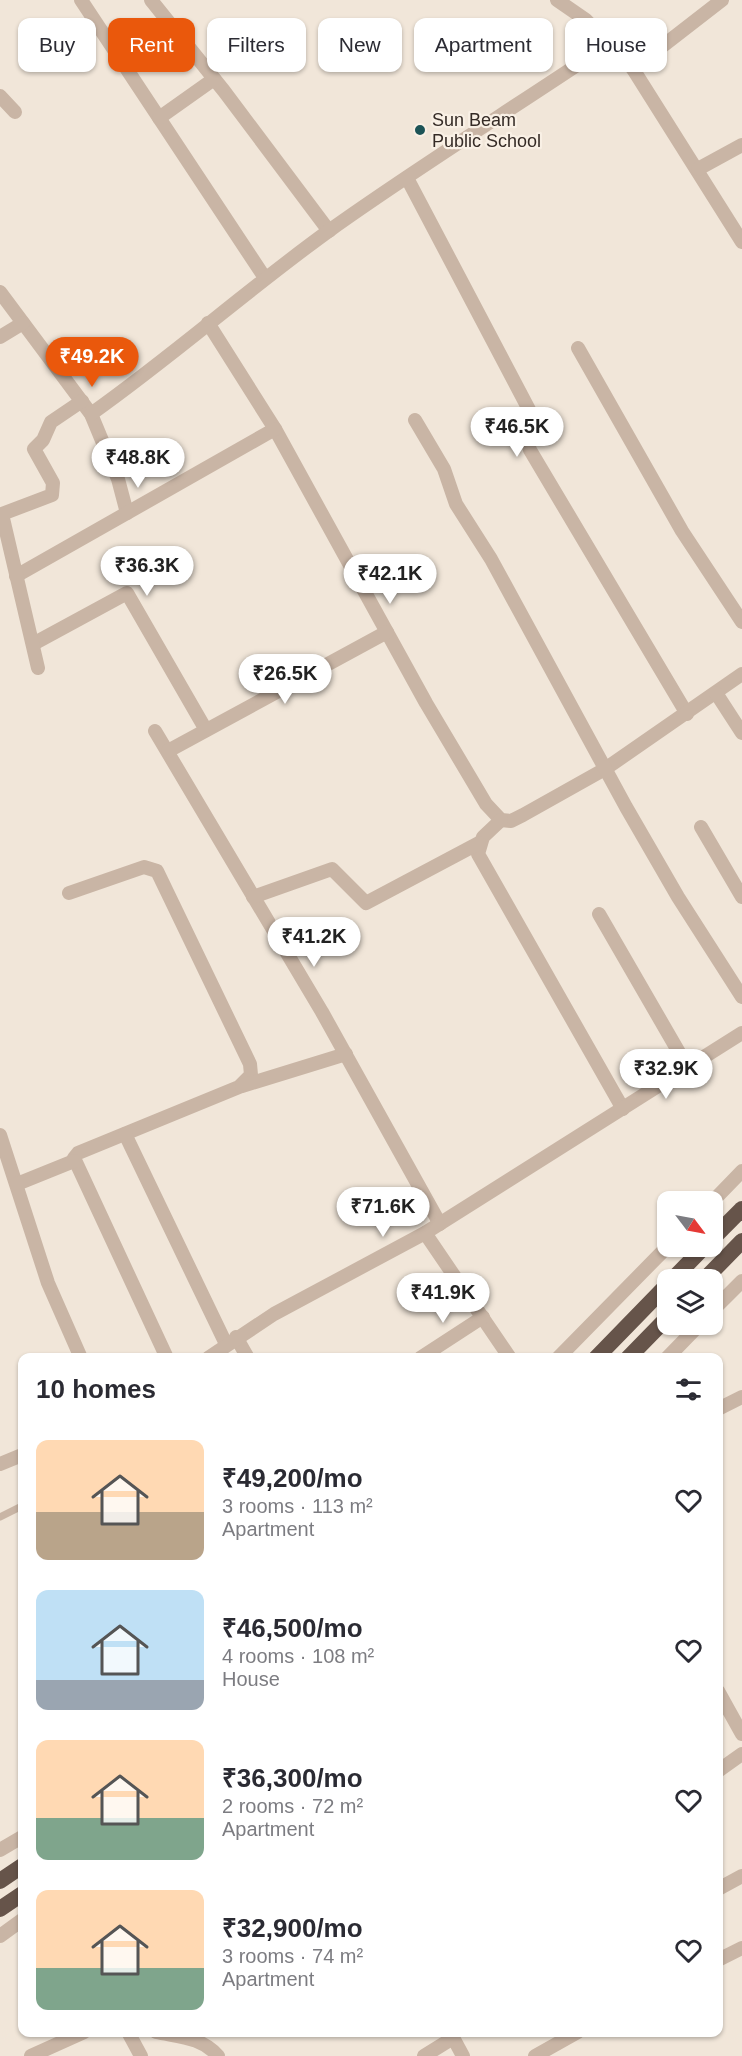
<!DOCTYPE html>
<html lang="en">
<head>
<meta charset="utf-8">
<style>
	:root { --surface:#fff; --page:#f2f2f3; --text:#2b2b33; --muted:#7c7c81; --accent:#ea580c }
	body { margin:0; font-family:Arial,sans-serif; background:var(--page); color:var(--text); height:100vh; display:flex; flex-direction:column; font-size:22px; white-space:nowrap }
	* { box-sizing:border-box; margin:0 }
	p { font-size:20px; color:var(--muted) }
	.icon { flex:none; width:33px; height:33px; fill:none; stroke:currentColor; stroke-width:2; stroke-linecap:round; stroke-linejoin:round }
	.map { position:relative; flex:1; overflow:hidden }
	.sheet { position:absolute; left:18px; top:1353px; width:705px; height:684px; display:flex; flex-direction:column; background:var(--surface); border-radius:12px; box-shadow:0 2px 4px #0004 }
	.sheet>* { flex:none }
	.guide { position:absolute; left:18px; top:18px; width:706px; height:54px; display:flex; gap:12px }
	.needle { width:39px; rotate:122deg }
	.fabs { position:absolute; left:657px; top:1191px; display:grid; gap:12px }
	.fabs a { display:grid; place-items:center; width:66px; height:66px; border-radius:12px; background:var(--surface); box-shadow:0 2px 4px #0004; font-size:30px }
	.price { position:absolute; translate:-50% -51px; padding:0 14px; border-radius:21px; background:#fff; color:#222; font-size:20px; line-height:39px; filter:drop-shadow(0 2px 3px #0008) }
	.price::after { content:''; position:absolute; left:50%; top:36px; width:18px; height:14px; margin-left:-9px; background:inherit; clip-path:polygon(0 0,100% 0,50% 100%) }
	.price.current { background:var(--accent); color:#fff }
	ul { padding:0; list-style:none }
	li { display:flex; align-items:center; gap:18px; height:150px; padding:0 18px }
	li span { display:grid; place-items:center; flex:none; width:168px; height:120px; border-radius:12px; color:#555 }
	li>.icon { margin-inline-start:auto }
	span .icon { width:72px; height:72px; fill:#fffc; stroke-width:1 }
	li b { font-size:26px }
	h2 { display:flex; justify-content:space-between; align-items:center; height:72px; padding:0 18px; font-size:26px }
	.pill { padding:0 21px; border-radius:12px; background:var(--surface); box-shadow:0 2px 4px #0004; font-size:21px; line-height:54px }
	.pill.current { background:var(--accent); color:#fff }
	.map>svg:first-child { display:block }
	.lines { fill:none; stroke-linecap:round; stroke-linejoin:round }
	.service { stroke:#c9b5a5; stroke-width:7 }
	.minor { stroke:#c9b5a5; stroke-width:14 }
	.trunk { stroke:#66544a; stroke-width:16 }
	.poi-dot { fill:#1c5356; stroke:#f9f0e5; stroke-width:2 }
	.labels { text-anchor:middle; dominant-baseline:central; stroke-width:4.5; stroke-linejoin:round; paint-order:stroke }
	.poi-label { font-size:18px; fill:#352b26; stroke:#f9f0e5; text-anchor:start }
</style>
</head>
<body>
<div class="map">
<svg width="742" height="2056" viewBox="0 0 742 2056">
	<rect width="100%" height="100%" fill="#f1e6d9"/>
	<g class="lines">
		<polyline class="service" points="0,1517 22,1506"/>
		<g class="minor">
			<polyline points="81,0 265,278"/>
			<polyline points="151,0 224,91 329,231"/>
			<polyline points="557,0 586,20 633,69 742,242"/>
			<polyline points="633,69 722,0"/>
			<polyline points="0,96 15,112"/>
			<polyline points="159,118 214,79"/>
			<polyline points="698,169 742,145"/>
			<polyline points="407,178 535,421 535,430 526,437 530,450 687,714"/>
			<polyline points="0,292 91,414 118,479 127,513"/>
			<polyline points="208,323 275,429 426,703 486,804 501,820 511,821 523,815 605,769 742,674"/>
			<polyline points="0,337 23,323"/>
			<polyline points="578,348 682,531 742,622"/>
			<path d="M91,414C173,356 248,289 330,230C421,165 517,106 610,43"/>
			<polyline points="415,420 444,469 456,504 491,559 626,807 678,897 742,997"/>
			<polyline points="16,576 275,429"/>
			<polyline points="33,644 127,593 206,730"/>
			<polyline points="38,668 2,514 52,495 53,483 34,449 43,440 51,422 82,401"/>
			<polyline points="716,693 742,733"/>
			<polyline points="155,731 322,1012 440,1224"/>
			<polyline points="168,751 387,632"/>
			<polyline points="501,820 483,837 478,854 623,1109"/>
			<polyline points="701,827 742,897"/>
			<polyline points="69,893 144,867 157,871 250,1064 251,1075 239,1087 78,1153 74,1158 167,1358"/>
			<polyline points="253,897 332,869 366,903 479,843"/>
			<polyline points="599,914 688,1068"/>
			<polyline points="242,1086 346,1054"/>
			<polyline points="125,1134 226,1344"/>
			<polyline points="0,1135 48,1283 81,1358"/>
			<polyline points="17,1184 74,1161"/>
			<polyline points="712,1202 742,1171"/>
			<polyline points="425,1233 510,1358"/>
			<polyline points="712,1311 742,1281"/>
			<polyline points="236,1337 248,1358"/>
			<polyline points="208,1358 274,1314 425,1233 742,1033"/>
			<polyline points="420,1358 483,1317"/>
			<polyline points="558,1358 668,1246"/>
			<polyline points="667,1358 700,1324"/>
			<polyline points="718,1409 742,1397"/>
			<polyline points="0,1464 22,1455"/>
			<polyline points="718,1691 742,1734"/>
			<polyline points="718,1771 742,1754"/>
			<polyline points="0,1850 22,1837"/>
			<polyline points="718,1889 742,1876"/>
			<polyline points="0,1936 22,1920"/>
			<polyline points="718,1960 742,1948"/>
			<polyline points="128,2032 141,2056"/>
			<path d="M156,2032C179,2037 202,2037 218,2056"/>
			<polyline points="450,2032 463,2056"/>
			<polyline points="31,2056 84,2032"/>
			<polyline points="424,2056 453,2038"/>
			<polyline points="535,2056 578,2032"/>
		</g>
		<g class="trunk">
			<polyline points="712,1239 742,1209"/>
			<polyline points="672,1280 705,1246"/>
			<polyline points="704,1280 742,1241"/>
			<polyline points="596,1358 668,1284"/>
			<polyline points="628,1358 668,1317"/>
			<polyline points="0,1881 22,1866"/>
			<polyline points="0,1909 22,1894"/>
		</g>
	</g>
	<circle class="poi-dot" cx="420" cy="130" r="6"/>
	<g class="labels">
		<g class="poi-label">
			<text x="432" y="120">Sun Beam<tspan x="432" dy="21">Public School</tspan></text>
		</g>
	</g>
</svg>
<div class="fabs">
<a><svg class="needle" viewBox="-14 -14 28 28"><path d="M0-13l5 13h-10z" fill="#e53935"/><path d="M0 13l5-13h-10z" fill="#7c7c81"/></svg></a>
<a><svg class="icon" aria-label="layers" viewBox="0 0 24 24"><path d="M12 4l9 5-9 5-9-5zM3 14l9 5 9-5"/></svg></a>
</div>
<b class="price current" style="left:92px;top:388px">₹49.2K</b>
<b class="price" style="left:517px;top:458px">₹46.5K</b>
<b class="price" style="left:138px;top:489px">₹48.8K</b>
<b class="price" style="left:147px;top:597px">₹36.3K</b>
<b class="price" style="left:390px;top:605px">₹42.1K</b>
<b class="price" style="left:285px;top:705px">₹26.5K</b>
<b class="price" style="left:314px;top:968px">₹41.2K</b>
<b class="price" style="left:666px;top:1100px">₹32.9K</b>
<b class="price" style="left:383px;top:1238px">₹71.6K</b>
<b class="price" style="left:443px;top:1324px">₹41.9K</b>
<div class="guide">
<a class="pill">Buy</a>
<a class="pill current">Rent</a>
<a class="pill">Filters</a>
<a class="pill">New</a>
<a class="pill">Apartment</a>
<a class="pill">House</a>
</div>
<section class="sheet">
<h2>10 homes<svg class="icon" aria-label="filters" viewBox="0 0 24 24"><path d="M4 7h16M4 17h16"/><circle cx="9" cy="7" r="2"/><circle cx="15" cy="17" r="2"/></svg></h2>
<ul>
<li><span style="background:linear-gradient(#ffd9b3 60%,#b9a48a 0)"><svg class="icon" aria-label="home" viewBox="0 0 24 24"><path d="M3 11l9-7 9 7M6 9v11h12V9"/></svg></span><div><b>₹49,200/mo</b><p>3 rooms · 113 m²</p><p>Apartment</p></div><svg class="icon" aria-label="heart" viewBox="0 0 24 24"><path d="M12 20l-8-8c-3-5 5-10 8-4 3-6 11-1 8 4z"/></svg></li>
<li><span style="background:linear-gradient(#bfe0f5 75%,#9aa5b1 0)"><svg class="icon" aria-label="home" viewBox="0 0 24 24"><path d="M3 11l9-7 9 7M6 9v11h12V9"/></svg></span><div><b>₹46,500/mo</b><p>4 rooms · 108 m²</p><p>House</p></div><svg class="icon" aria-label="heart" viewBox="0 0 24 24"><path d="M12 20l-8-8c-3-5 5-10 8-4 3-6 11-1 8 4z"/></svg></li>
<li><span style="background:linear-gradient(#ffd9b3 65%,#7fa58c 0)"><svg class="icon" aria-label="home" viewBox="0 0 24 24"><path d="M3 11l9-7 9 7M6 9v11h12V9"/></svg></span><div><b>₹36,300/mo</b><p>2 rooms · 72 m²</p><p>Apartment</p></div><svg class="icon" aria-label="heart" viewBox="0 0 24 24"><path d="M12 20l-8-8c-3-5 5-10 8-4 3-6 11-1 8 4z"/></svg></li>
<li><span style="background:linear-gradient(#ffd9b3 65%,#7fa58c 0)"><svg class="icon" aria-label="home" viewBox="0 0 24 24"><path d="M3 11l9-7 9 7M6 9v11h12V9"/></svg></span><div><b>₹32,900/mo</b><p>3 rooms · 74 m²</p><p>Apartment</p></div><svg class="icon" aria-label="heart" viewBox="0 0 24 24"><path d="M12 20l-8-8c-3-5 5-10 8-4 3-6 11-1 8 4z"/></svg></li>
</ul>
</section>
</div>
</body>
</html>
